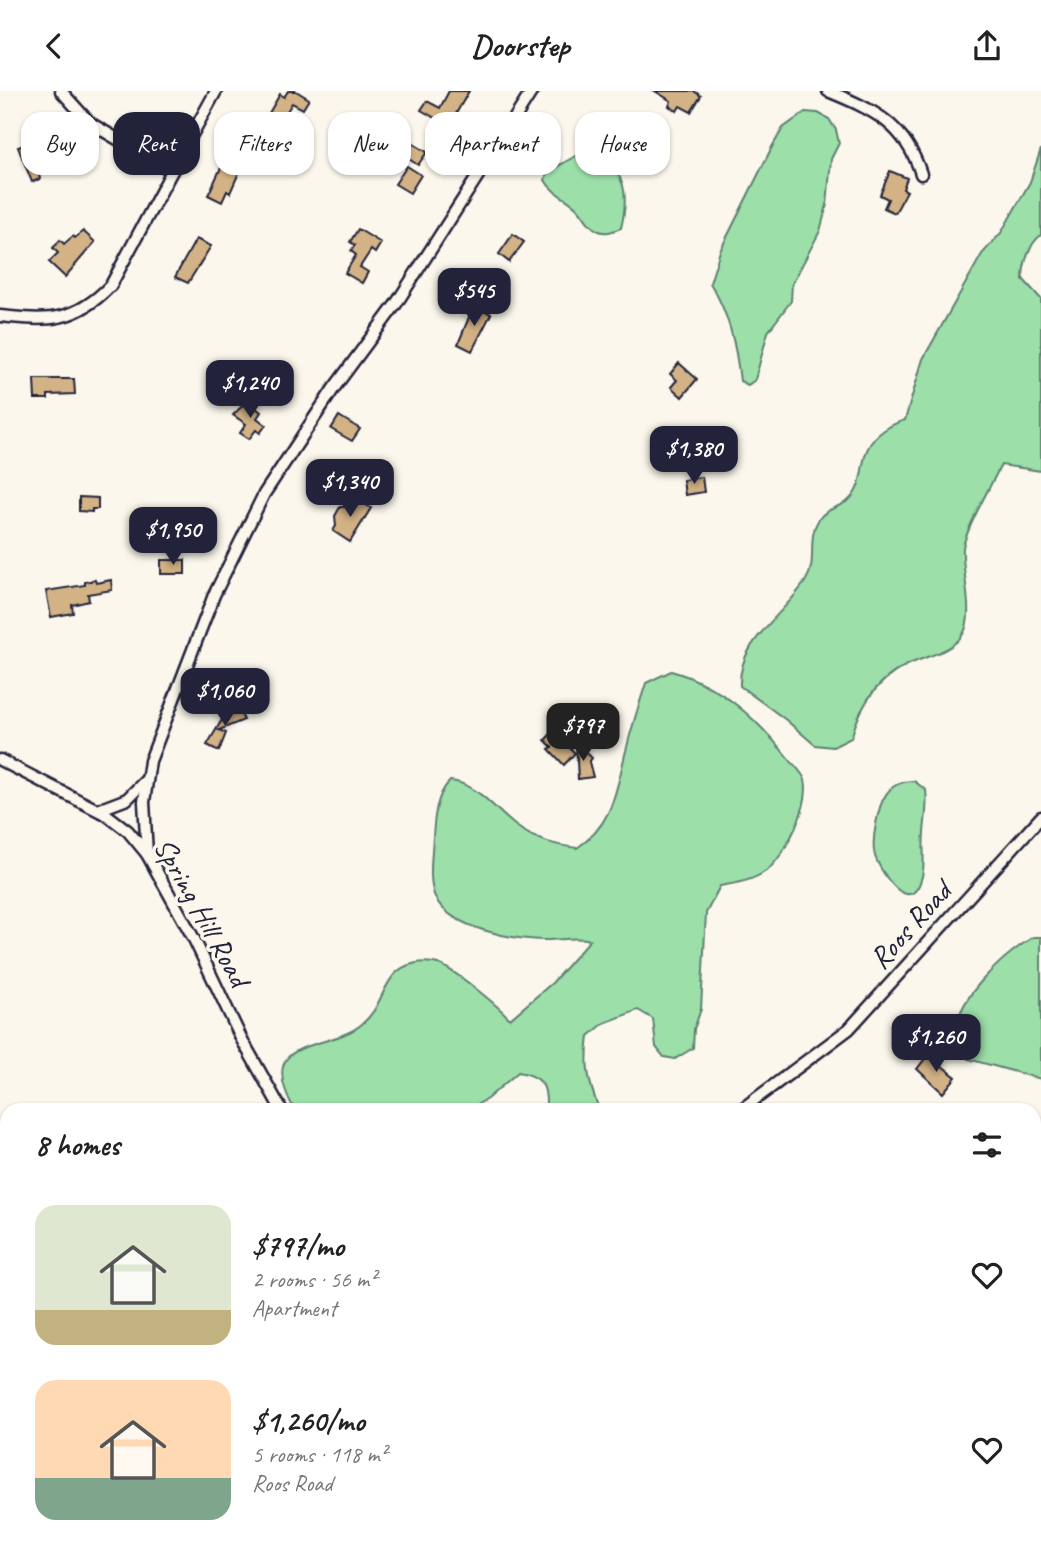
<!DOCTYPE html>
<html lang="en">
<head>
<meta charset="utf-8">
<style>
	:root { --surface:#fff; --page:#f2f2f2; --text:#222; --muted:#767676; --accent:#22223b }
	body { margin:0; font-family:Caveat,sans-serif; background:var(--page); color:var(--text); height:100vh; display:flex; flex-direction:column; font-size:26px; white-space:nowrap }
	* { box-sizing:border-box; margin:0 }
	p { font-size:23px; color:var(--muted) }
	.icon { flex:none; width:38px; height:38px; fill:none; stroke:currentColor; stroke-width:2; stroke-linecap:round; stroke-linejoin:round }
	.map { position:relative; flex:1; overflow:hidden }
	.side { position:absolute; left:0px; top:1012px; width:1041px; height:450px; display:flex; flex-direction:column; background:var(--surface); border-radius:21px 21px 0 0; box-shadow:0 2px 5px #0004 }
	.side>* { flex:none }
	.guide { position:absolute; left:21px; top:21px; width:999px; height:63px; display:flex; gap:14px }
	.price { position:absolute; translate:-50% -60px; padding:0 16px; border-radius:14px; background:var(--accent); color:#fff; font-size:23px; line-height:46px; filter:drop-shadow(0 2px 4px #0008) }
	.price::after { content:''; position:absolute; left:50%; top:42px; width:21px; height:16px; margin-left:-10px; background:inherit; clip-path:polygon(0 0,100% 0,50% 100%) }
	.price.selected { background:#222; color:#fff }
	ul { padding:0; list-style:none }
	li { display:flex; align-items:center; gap:21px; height:175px; padding:0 35px }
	li span { display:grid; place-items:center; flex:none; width:196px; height:140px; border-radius:21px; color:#555 }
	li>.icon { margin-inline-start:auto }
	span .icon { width:84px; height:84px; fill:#fffc; stroke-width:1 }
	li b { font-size:30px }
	h2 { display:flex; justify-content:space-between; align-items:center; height:84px; padding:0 35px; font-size:30px }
	.tag { padding:0 24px; border-radius:21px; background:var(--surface); box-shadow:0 2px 5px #0004; font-size:24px; line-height:63px }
	.tag.selected { background:var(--accent); color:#fff }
	header { display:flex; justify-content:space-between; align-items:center; height:91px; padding:0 35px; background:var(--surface); font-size:32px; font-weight:800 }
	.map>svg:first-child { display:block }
	.green { fill:#9cdfa9; stroke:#5f8072; stroke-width:2 }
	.building { fill:#d3b386; stroke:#22223b; stroke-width:2 }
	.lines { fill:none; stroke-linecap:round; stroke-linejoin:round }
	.minor-casing { stroke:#22223b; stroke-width:15 }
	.minor { stroke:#fbf7ec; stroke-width:10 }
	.labels { text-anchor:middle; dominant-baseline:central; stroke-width:7; stroke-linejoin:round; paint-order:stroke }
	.street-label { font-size:30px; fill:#22223b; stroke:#fbf7ec }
</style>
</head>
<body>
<header><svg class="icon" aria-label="back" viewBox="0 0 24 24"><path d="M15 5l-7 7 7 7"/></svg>Doorstep<svg class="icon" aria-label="share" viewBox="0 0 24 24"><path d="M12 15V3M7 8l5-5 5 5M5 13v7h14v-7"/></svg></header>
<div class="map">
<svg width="1041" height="1461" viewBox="0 0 1041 1461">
	<rect width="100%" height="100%" fill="#fbf7ec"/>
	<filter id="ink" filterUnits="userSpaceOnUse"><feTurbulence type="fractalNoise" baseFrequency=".0143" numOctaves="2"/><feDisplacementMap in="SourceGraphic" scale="14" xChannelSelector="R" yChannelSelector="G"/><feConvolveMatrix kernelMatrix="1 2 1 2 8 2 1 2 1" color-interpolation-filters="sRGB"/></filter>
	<g filter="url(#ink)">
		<g class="green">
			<path d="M805,21L818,22L829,28L836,39L839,52L831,68L827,114L820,140L792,193L791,210L768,241L755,289L748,294L740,290C736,255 729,222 710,192L720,160L772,56L783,37Z"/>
			<path d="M1041,58V144C1029,153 1023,174 1023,188L1041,208V380L1001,374C992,392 965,439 963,457C961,481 977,527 961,546C951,559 934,563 919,569C881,583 862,609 851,647L833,656L815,654L786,629L740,595C738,549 784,525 806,489C818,470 806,448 819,428C826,417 842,416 850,408C864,394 860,373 868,357C875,343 891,333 905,329L923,268L982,163L1001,142L1030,91Z"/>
			<path d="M588,62C625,76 630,100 621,137C613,140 607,143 599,140C588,135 586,127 579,119C569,107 553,104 545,89L547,81L576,65Z"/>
			<path d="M671,580C721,594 757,628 789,668C794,674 803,682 805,689C811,713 785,766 766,780C752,790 737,792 720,795L706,822L701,918L694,938L693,957L675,968L664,966L656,956L653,928L638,919L604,932L589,945C585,975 588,990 599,1018H546C547,995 543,985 518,981L487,1008L469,1018H294C253,943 328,962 362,933C380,918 380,901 394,884C404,872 424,869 438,873C454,878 498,915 510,928L552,892L590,849C575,845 558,850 542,849C511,848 451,837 436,808C429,795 431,774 432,760C434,736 433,707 450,690C477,692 496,720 516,735C535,749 554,754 577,757C615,732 616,696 627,656C632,635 639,614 646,592Z"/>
			<path d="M914,690L926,699C928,714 925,727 924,742C922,759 927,780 918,796C905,820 879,778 875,765C872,755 874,743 876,733C880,710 887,690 914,690Z"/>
			<path d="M1033,846H1041V988L968,968C964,962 959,956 957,949C949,911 1005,864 1033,846Z"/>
			<polygon points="1041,1112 1041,1461 939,1461 933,1454 1034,1454 1034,1116"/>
			<polygon points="0,1346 7,1349 7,1454 275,1454 280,1461 0,1461"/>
			<polygon points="381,1454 454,1454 454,1461 380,1461"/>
			<polygon points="572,1454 769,1454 768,1461 575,1461"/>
		</g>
		<g class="building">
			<polygon points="288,0 296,0 309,8 303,18 292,12 277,37 265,29 280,3 284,6"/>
			<polygon points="449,0 469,0 449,35 421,19 427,10 440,17"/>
			<polygon points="655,0 694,0 701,5 691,21 680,15 677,20 669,15 671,10"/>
			<polygon points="412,52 427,61 418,74 404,65"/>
			<polygon points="27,53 32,66 38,64 45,82 39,84 40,88 32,91 18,56"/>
			<polygon points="229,60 245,68 230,102 227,100 222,111 208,104"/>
			<polygon points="407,75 421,84 410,102 395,93"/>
			<polygon points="890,80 907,87 903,98 907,100 895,122 884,117 888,108 880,104"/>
			<polygon points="358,138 381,152 375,162 371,159 360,176 368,181 362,192 345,182 356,164 351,160 355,154 350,151"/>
			<polygon points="83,140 95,151 65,186 49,171 58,162 53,157 60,149 64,153 73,145 75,147"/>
			<polygon points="513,143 524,151 509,171 499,163"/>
			<polygon points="196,148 211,155 188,192 175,186"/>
			<polygon points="474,214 491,223 472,260 458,253"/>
			<polygon points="679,272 697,288 682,306 671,296 677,289 670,283"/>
			<polygon points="34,288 74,288 75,303 48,304 48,308 35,308"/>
			<polygon points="247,310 261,321 257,327 266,334 260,342 256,339 249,348 240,342 246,333 233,324"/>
			<polygon points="339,325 360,338 352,350 331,338"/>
			<polygon points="702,386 704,401 685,404 683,389"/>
			<polygon points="79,406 98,407 98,418 92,418 92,421 79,420"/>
			<polygon points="357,408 371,417 350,451 333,440 336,435 335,425 340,416 345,416 348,410 354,414"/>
			<rect x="161" y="469" width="24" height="14"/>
			<polygon points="95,489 96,492 111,489 112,499 88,503 89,510 72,514 73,522 51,526 46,500 85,494 85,491"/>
			<polygon points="237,616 244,629 219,639 226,642 219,660 207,654 226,622"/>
			<polygon points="553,641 575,662 564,674 549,658 552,656 545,649"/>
			<polygon points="576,651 592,667 589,671 593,686 578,688"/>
			<polygon points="928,964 956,986 943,1002 917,978"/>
		</g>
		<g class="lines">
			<defs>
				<g id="minor">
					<polyline points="61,0 90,32 172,80 216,0"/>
					<path d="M828,0C874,19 905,33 921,83"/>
					<path d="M0,225C48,230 75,232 111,194L172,80"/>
					<polyline points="0,669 107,724 128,740 147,763 194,848 241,947 281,1018"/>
					<polyline points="98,719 127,708 146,689"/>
					<polyline points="147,763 144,711 150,670 214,504 264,403 334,297 396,213 532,0"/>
					<polyline points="742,1018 849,938 1041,726"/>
					<polyline points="0,1239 7,1237"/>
					<polyline points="473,1454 475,1461"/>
				</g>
			</defs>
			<use href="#minor" class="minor-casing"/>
			<use href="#minor" class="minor"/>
		</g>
	</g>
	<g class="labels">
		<g class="street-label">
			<text transform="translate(202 821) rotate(61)">Spring Hill Road</text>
			<text transform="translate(910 834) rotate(-48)">Roos Road</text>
		</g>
	</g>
</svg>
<b class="price" style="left:474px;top:237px">$545</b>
<b class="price" style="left:250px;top:329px">$1,240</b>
<b class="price" style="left:694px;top:395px">$1,380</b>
<b class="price" style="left:350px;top:428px">$1,340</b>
<b class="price" style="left:173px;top:476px">$1,950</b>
<b class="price" style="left:225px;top:637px">$1,060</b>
<b class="price selected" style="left:583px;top:672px">$797</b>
<b class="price" style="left:936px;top:983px">$1,260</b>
<div class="guide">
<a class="tag">Buy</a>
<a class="tag selected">Rent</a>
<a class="tag">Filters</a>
<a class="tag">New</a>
<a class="tag">Apartment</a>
<a class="tag">House</a>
</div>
<section class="side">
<h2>8 homes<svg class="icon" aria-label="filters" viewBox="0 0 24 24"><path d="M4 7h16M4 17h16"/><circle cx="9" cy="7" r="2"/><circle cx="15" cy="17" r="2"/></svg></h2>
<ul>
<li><span style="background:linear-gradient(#dfe7d0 75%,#c2b280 0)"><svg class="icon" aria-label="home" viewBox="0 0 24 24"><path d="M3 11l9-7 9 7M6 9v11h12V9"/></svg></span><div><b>$797/mo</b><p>2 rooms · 56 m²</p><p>Apartment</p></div><svg class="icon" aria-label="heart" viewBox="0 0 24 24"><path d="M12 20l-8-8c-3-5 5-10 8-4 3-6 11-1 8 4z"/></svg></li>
<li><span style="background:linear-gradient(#ffd9b3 70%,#7fa58c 0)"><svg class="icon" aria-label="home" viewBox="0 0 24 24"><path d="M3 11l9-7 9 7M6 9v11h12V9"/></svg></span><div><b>$1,260/mo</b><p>5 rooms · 118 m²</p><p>Roos Road</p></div><svg class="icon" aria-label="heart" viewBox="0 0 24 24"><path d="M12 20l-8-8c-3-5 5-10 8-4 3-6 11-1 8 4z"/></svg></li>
</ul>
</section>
</div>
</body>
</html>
